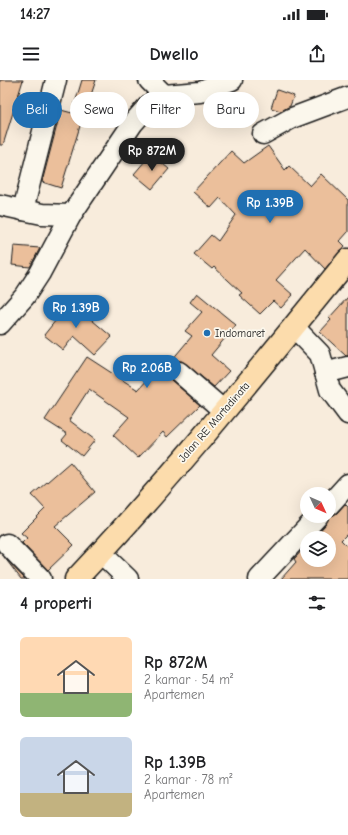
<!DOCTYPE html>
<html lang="id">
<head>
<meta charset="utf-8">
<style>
	:root { --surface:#fff; --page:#f2f2f2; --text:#202124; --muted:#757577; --accent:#1f6fb2 }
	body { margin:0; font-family:"Comic Neue",sans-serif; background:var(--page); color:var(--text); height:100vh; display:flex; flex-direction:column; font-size:15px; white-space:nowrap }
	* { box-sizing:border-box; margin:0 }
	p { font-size:13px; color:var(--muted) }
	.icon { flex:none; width:22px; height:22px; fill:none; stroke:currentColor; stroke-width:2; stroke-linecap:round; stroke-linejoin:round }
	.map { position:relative; height:499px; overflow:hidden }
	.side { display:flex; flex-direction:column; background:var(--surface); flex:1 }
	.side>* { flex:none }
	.hud { position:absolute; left:12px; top:12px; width:324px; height:36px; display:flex; gap:8px }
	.needle { width:26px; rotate:134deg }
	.controls { position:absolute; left:300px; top:407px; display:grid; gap:8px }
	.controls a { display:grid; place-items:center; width:36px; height:36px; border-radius:50%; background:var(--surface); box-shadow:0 4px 16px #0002; font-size:20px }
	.price { position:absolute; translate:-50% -34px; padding:0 9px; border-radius:14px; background:var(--accent); color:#fff; font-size:13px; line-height:26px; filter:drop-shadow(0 1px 2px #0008) }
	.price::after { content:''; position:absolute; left:50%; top:24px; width:12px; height:9px; margin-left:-6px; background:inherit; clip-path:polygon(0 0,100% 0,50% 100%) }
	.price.selected { background:#222; color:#fff }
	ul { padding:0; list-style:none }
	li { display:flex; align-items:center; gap:12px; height:100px; padding:0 20px }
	li span { display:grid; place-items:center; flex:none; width:112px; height:80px; border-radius:6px; color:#555 }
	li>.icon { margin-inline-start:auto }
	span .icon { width:48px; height:48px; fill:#fffc; stroke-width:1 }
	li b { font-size:17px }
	h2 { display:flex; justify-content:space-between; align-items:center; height:48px; padding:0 20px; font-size:17px }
	.chip { padding:0 14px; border-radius:18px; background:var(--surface); box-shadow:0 4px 16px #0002; font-size:14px; line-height:36px }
	.chip.selected { background:var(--accent); color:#fff }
	.status { display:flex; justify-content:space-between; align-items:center; height:28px; padding:0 20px; background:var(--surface); direction:ltr }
	.status svg { height:11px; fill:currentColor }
	header { display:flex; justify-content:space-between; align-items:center; height:52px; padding:0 20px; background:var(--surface); font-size:18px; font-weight:700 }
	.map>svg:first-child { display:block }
	.building { fill:#ebbf9b; stroke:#1c1c1c }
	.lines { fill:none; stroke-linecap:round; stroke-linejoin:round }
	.minor-casing { stroke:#1c1c1c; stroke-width:23 }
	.highway-casing { stroke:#1c1c1c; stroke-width:25 }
	.minor { stroke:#fbf7ec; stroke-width:20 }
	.highway { stroke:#fcdcac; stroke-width:22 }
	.poi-dot { fill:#1f6fb2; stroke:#fbf7ec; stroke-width:1.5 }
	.labels { text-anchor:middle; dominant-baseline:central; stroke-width:3.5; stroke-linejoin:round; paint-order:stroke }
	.poi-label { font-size:11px; fill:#1c1c1c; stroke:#fbf7ec; text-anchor:start }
	.street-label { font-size:11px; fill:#1c1c1c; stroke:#fbf7ec }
</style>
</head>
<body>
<div class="status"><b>14:27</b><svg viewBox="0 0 49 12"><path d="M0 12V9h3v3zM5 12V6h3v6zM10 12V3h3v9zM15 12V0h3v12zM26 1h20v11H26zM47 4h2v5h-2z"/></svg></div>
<header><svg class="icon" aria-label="menu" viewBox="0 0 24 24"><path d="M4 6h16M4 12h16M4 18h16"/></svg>Dwello<svg class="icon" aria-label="share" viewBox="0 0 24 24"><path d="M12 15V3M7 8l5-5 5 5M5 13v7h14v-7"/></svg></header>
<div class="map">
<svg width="348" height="499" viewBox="0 0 348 499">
	<rect width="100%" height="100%" fill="#f8ecdc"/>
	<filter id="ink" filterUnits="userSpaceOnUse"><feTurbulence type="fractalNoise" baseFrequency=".025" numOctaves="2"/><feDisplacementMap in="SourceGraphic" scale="8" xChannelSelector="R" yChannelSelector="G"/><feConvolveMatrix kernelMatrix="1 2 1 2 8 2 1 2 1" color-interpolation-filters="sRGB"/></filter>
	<g filter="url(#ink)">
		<g class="building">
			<polygon points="0,0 23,0 3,65 0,65"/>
			<polygon points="82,0 96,0 89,21 88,20 61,108 42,102 61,30 72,33"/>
			<polygon points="277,10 294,16 290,26 281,31 271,28"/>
			<polygon points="268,66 285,90 289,86 310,106 321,94 348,120 348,152 340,161 345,166 325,189 305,168 276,200 293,215 281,228 273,221 260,234 239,215 242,213 214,187 212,189 194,174 211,155 218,161 236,135 220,118 211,128 193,112 231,71 244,83"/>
			<polygon points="151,74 169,89 152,109 134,94"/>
			<polygon points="14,166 40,168 30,187 12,185"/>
			<polygon points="197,213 236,245 211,275 229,291 214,307 182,281 175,281 168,289 168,295 171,300 200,325 167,357 163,352 138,378 113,355 129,337 89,309 69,340 95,360 82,376 62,360 67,354 45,340 87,277 138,310 162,284 166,287 192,256 185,251 202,232 190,222"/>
			<polygon points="348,217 348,276 346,276 320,252 331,240 329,238"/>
			<polygon points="66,218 112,257 95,275 74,256 63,270 44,255 60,235 55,230"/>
			<polygon points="70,382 95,412 55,446 74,465 48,490 22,463 27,458 21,453 45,429 32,415"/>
			<polygon points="345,424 348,427 348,453 341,460 348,467 348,499 281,499 296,482 294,479 307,465 307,480 329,480 329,458 313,458 326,444 329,436 337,433"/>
			<polygon points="4,477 25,499 21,499"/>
		</g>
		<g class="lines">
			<defs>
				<g id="minor">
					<polyline points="56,0 23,130 42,134 71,135 133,43 149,25 164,15 200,12 232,0"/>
					<polyline points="149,0 164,15"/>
					<polyline points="263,54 292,38 348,17"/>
					<polyline points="0,125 23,130"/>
					<polyline points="0,244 25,216 40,193 71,135"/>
					<polyline points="294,247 320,274 330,310 348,334"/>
					<polyline points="179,292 224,331"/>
					<polyline points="325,293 348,287"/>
					<polyline points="329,425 348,404"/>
					<polyline points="7,464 41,499"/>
					<polyline points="101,473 128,499"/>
					<polyline points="259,499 318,436"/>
				</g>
				<path id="highway" d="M76,499C172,398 260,288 348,180"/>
			</defs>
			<use href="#minor" class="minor-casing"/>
			<use href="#highway" class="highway-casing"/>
			<use href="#minor" class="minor"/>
			<use href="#highway" class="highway"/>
		</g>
	</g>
	<circle class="poi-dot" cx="207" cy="253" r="4"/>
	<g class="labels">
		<g class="poi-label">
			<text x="215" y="253">Indomaret</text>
		</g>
		<g class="street-label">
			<text transform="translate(214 342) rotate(-49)">Jalan RE Martadinata</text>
		</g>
	</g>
</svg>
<div class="controls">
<a><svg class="needle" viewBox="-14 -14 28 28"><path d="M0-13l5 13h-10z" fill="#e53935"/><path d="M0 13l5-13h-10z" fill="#757577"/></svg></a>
<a><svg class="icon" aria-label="layers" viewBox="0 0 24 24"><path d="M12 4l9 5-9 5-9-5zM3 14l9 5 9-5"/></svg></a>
</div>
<b class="price selected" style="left:152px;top:92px">Rp 872M</b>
<b class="price" style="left:270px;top:144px">Rp 1.39B</b>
<b class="price" style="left:76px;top:249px">Rp 1.39B</b>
<b class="price" style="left:147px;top:309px">Rp 2.06B</b>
<div class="hud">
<a class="chip selected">Beli</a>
<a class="chip">Sewa</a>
<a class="chip">Filter</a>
<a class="chip">Baru</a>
</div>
</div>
<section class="side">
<h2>4 properti<svg class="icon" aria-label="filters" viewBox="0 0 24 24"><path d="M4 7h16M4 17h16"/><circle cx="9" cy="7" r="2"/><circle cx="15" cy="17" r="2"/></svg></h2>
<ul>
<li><span style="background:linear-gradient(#ffd9b3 70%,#8fb573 0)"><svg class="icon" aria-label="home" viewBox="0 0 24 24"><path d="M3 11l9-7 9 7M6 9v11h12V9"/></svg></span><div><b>Rp 872M</b><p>2 kamar · 54 m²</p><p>Apartemen</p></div></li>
<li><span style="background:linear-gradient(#c9d6e8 70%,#c2b280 0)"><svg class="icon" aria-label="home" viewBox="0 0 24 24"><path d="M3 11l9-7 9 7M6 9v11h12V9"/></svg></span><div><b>Rp 1.39B</b><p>2 kamar · 78 m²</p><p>Apartemen</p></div></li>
</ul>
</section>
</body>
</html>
